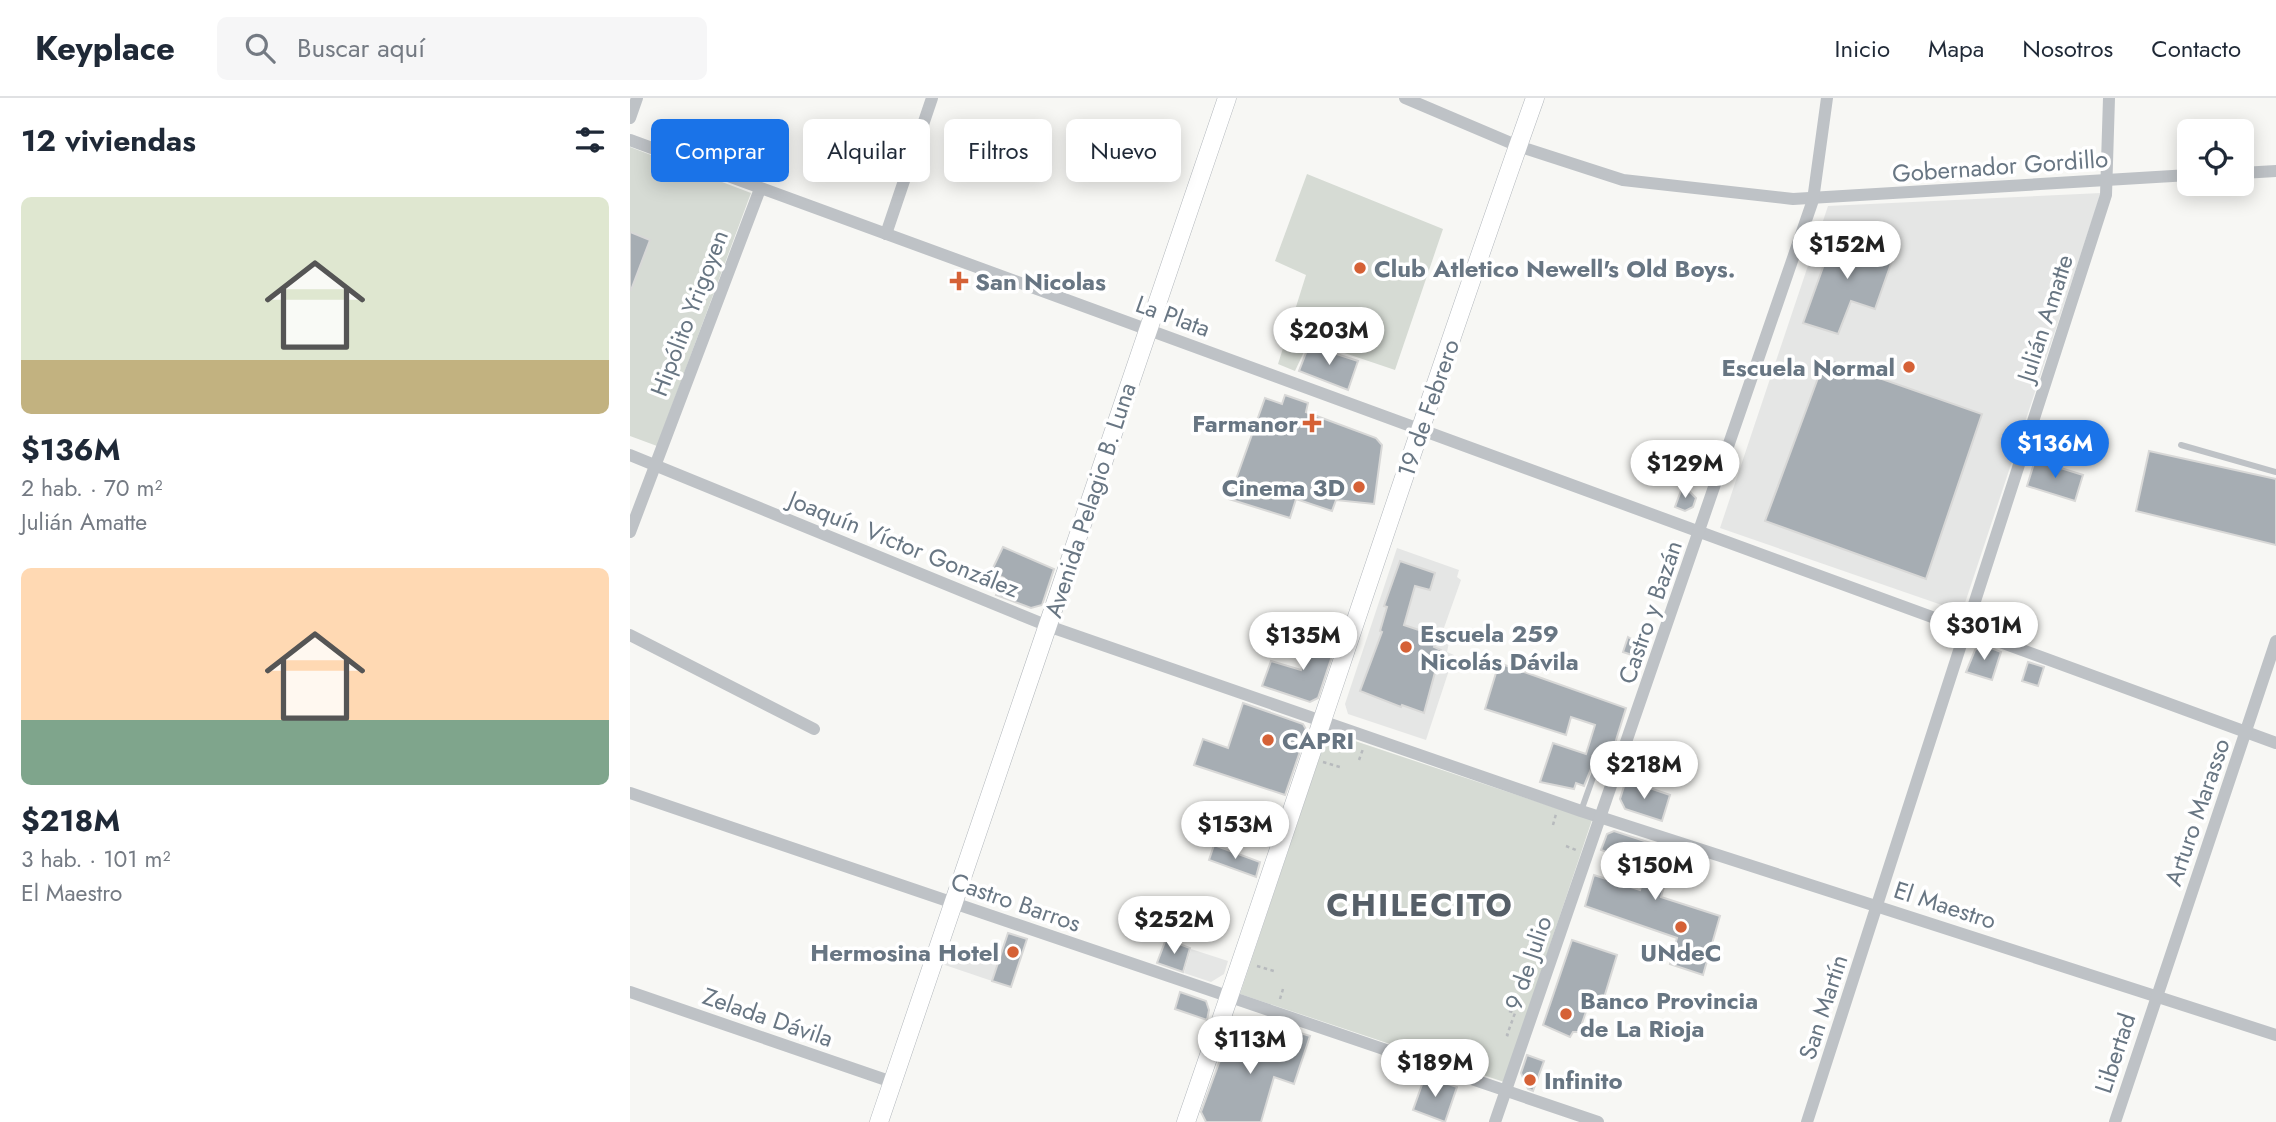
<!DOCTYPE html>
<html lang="es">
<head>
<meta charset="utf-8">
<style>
	:root { --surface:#fff; --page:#f6f6f7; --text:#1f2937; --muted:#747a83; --line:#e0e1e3; --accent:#1a73e8 }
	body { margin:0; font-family:Jost,sans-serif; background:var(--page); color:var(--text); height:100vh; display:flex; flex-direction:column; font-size:26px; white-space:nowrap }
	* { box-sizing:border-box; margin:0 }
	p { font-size:23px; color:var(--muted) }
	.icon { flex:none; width:38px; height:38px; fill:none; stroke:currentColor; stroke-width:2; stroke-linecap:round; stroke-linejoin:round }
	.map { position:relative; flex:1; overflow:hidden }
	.panel { display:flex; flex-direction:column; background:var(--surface); width:630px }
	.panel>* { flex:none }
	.top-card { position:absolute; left:21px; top:21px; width:665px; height:63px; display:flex; gap:14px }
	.fabs { position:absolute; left:1547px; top:21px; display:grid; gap:14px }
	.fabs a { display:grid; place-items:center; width:77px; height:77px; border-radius:10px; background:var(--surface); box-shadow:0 4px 18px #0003; font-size:35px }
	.price { position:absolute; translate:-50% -60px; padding:0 16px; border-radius:24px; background:#fff; color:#222; font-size:23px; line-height:46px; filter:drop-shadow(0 2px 4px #0008) }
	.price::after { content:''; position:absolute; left:50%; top:42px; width:21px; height:16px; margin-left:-10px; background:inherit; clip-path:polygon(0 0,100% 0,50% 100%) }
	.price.on { background:var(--accent); color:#fff }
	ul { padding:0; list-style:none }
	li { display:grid; align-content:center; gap:14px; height:371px; padding:0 21px }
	li span { display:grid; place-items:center; height:217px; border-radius:10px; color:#555 }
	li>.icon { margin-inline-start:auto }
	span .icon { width:126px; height:126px; fill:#fffc; stroke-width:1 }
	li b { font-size:30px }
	h2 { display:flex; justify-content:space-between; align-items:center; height:84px; padding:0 21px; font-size:30px }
	.tag { padding:0 24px; border-radius:10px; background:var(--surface); box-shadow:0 4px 18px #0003; font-size:24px; line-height:63px }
	.tag.on { background:var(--accent); color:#fff }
	header { display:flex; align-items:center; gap:42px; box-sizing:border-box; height:98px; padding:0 35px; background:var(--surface); border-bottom:2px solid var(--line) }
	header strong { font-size:33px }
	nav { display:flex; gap:38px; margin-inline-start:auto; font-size:24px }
	.search { width:490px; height:63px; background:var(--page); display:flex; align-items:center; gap:18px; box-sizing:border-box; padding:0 24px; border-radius:10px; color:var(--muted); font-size:26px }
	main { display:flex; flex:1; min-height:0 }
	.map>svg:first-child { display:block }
	.built { fill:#e5e6e5 }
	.green { fill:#d6dbd4 }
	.building { fill:#a6adb3; stroke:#d8d8d7; stroke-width:2 }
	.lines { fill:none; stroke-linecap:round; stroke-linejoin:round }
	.secondary-casing { stroke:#b1b6bb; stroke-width:19 }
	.path { stroke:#b7babd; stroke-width:2.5; stroke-dasharray:3.5 3.5; stroke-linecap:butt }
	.lane { stroke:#bec2c6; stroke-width:6 }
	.street { stroke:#bec2c6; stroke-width:12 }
	.secondary { stroke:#fff; stroke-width:18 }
	.poi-dot { fill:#d56136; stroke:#fff; stroke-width:2.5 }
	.labels { text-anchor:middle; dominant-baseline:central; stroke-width:7; stroke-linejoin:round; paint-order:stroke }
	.street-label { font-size:24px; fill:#687683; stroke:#fff }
	.poi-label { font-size:24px; font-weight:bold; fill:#687683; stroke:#fff; text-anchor:start }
	.district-label { font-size:32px; font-weight:bold; letter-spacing:2px; fill:#565f68; stroke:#fff }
</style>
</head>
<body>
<header>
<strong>Keyplace</strong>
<div class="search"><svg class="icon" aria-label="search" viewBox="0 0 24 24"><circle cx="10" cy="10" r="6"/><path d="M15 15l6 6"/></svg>Buscar aquí</div>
<nav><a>Inicio</a><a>Mapa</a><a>Nosotros</a><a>Contacto</a></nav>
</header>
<main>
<section class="panel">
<h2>12 viviendas<svg class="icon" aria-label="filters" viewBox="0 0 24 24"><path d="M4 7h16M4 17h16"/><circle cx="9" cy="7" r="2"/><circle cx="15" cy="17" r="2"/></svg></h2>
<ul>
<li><span style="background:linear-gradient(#dfe7d0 75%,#c2b280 0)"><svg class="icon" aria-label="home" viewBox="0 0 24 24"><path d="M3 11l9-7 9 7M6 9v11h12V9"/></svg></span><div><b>$136M</b><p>2 hab. · 70 m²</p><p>Julián Amatte</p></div></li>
<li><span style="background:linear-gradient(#ffd9b3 70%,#7fa58c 0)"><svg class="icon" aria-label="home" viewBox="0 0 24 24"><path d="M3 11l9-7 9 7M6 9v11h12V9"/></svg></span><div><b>$218M</b><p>3 hab. · 101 m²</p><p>El Maestro</p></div></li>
</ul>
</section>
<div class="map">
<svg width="1646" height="1024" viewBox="0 0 1646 1024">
	<rect width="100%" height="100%" fill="#f7f7f4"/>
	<g class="built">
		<polygon points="1471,95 1332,514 1090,430 1198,108"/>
		<polygon points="767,450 829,472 827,479 831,482 810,541 819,544 817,554 824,557 796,642 718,616 715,606"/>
		<polygon points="318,850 368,867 362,883 312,866"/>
		<polygon points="561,851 598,863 594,876 581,884 554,875"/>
	</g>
	<g class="green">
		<polygon points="0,49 121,95 27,348 0,338"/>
		<polygon points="677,76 813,131 765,272 679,243 665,273 648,266 676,177 645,163"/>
		<polygon points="698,634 962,722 874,984 610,896"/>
	</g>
	<g class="building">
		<polygon points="1207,130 1245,143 1240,154 1263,160 1245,211 1221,203 1208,236 1173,225"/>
		<polygon points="0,134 20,142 1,192 0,192"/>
		<polygon points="679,247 728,263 718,292 669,273"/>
		<polygon points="1195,261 1352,316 1296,481 1135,423"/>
		<polygon points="655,297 678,305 676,314 746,340 752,347 744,406 706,402 702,413 666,401 660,420 599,401 635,300 652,306"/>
		<polygon points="1519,353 1646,381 1646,447 1506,413"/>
		<polygon points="1405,362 1453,377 1445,403 1397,388"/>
		<polygon points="1053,387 1066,400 1063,409 1055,413 1045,409"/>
		<polygon points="373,449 424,471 412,507 401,510 366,497 374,480 361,474"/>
		<polygon points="770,463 805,475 800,492 785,488 774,527 807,538 804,549 811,552 794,615 772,607 771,609 730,593 752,534 750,533 757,509 754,508"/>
		<polygon points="683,535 707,543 688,600 680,604 632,588 641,563 671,572"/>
		<polygon points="998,539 1014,548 1013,556 1005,558 993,554"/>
		<polygon points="1354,547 1371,554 1362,582 1336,574 1345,552"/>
		<polygon points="1398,564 1414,569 1408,588 1392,583"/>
		<polygon points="869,565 996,610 978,668 963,666 954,688 946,685 944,691 910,684 923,645 956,656 965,627 941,619 936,637 855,611"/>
		<polygon points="613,605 673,626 677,633 655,697 564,667 573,641 598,650"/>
		<polygon points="996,682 1040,697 1032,723 995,711 990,701"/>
		<polygon points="984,733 1045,753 1031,799 1090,818 1073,877 1040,866 1047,840 955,808 964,777 1010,792 1017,769 971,752 977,736"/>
		<polygon points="584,747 630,764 626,779 579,762"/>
		<polygon points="378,835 397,841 381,889 362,883"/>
		<polygon points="536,841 560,850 553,874 527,865"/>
		<polygon points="942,842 987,857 973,903 961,899 949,934 943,934 940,939 913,927"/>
		<polygon points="550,894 576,903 579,912 577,922 545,911"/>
		<polygon points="608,924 621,930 620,936 658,952 664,933 680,938 664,986 644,979 631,1024 576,1024 571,1014 600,935"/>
		<polygon points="897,957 914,963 903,993 898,991 891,975"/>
		<polygon points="795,978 827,989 815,1024 783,1012"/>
	</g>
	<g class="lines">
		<defs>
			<g id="secondary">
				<polyline points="249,1024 597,0"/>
				<path d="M556,1024C674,683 784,340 905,0"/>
			</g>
		</defs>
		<use href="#secondary" class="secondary-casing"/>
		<g class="path">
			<polyline points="729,662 733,651"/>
			<polyline points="693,664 710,669"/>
			<polyline points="923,727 926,716"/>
			<polyline points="936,748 946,752"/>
			<polyline points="627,868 644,873"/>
			<polyline points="650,901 653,891"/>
			<polyline points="879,913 885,915 877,937 880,938"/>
		</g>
		<g class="lane">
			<polyline points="1551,347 1646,374"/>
			<polyline points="951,713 966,671 986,675"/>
		</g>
		<g class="street">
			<polyline points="775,0 888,48 993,82 1163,101 1559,77"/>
			<polyline points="0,20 7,0"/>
			<polyline points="0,42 1646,645"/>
			<polyline points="1612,75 1646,73"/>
			<polyline points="256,136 302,0"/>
			<polyline points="0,357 418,528 951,713 1646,937"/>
			<polyline points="0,434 130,91"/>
			<polyline points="0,537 184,631"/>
			<polyline points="0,695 968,1024"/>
			<polyline points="0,894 262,984"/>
			<polyline points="865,1024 1183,102 1197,0"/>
			<polyline points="1177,1024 1476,97 1479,0"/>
			<polyline points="1485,1024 1646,543"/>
		</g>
		<use href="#secondary" class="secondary"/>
	</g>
	<g class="poi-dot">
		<circle cx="730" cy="170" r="7"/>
		<path d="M325.5 172.5h7v7h7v7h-7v7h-7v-7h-7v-7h7z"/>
		<circle cx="1279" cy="269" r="7"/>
		<path d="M678.5 314.5h7v7h7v7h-7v7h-7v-7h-7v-7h7z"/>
		<circle cx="729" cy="389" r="7"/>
		<circle cx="776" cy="549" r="7"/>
		<circle cx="638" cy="642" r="7"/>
		<circle cx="1051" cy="829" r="7"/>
		<circle cx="383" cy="854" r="7"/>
		<circle cx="936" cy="916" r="7"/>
		<circle cx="900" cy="982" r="7"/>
	</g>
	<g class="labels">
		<g class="street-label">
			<text transform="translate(1370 68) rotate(-4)">Gobernador Gordillo</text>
			<text transform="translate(59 215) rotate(-69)">Hipólito Yrigoyen</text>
			<text transform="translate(543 218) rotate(20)">La Plata</text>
			<text transform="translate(1415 220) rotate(-72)">Julián Amatte</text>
			<text transform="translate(798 310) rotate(-71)">19 de Febrero</text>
			<text transform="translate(460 402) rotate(-72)">Avenida Pelagio B. Luna</text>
			<text transform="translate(274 446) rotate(22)">Joaquín Víctor González</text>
			<text transform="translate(1020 514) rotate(-71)">Castro y Bazán</text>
			<text transform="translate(1567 714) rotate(-71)">Arturo Marasso</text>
			<text transform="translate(386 804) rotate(19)">Castro Barros</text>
			<text transform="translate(1315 807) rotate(18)">El Maestro</text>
			<text transform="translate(898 865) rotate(-71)">9 de Julio</text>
			<text transform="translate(1193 909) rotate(-72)">San Martín</text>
			<text transform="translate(138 919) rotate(19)">Zelada Dávila</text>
			<text transform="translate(1485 955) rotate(-72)">Libertad</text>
		</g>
		<g class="poi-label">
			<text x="744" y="170">Club Atletico Newell's Old Boys.</text>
			<text x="345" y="183">San Nicolas</text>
			<text x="1265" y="269" text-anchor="end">Escuela Normal</text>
			<text x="668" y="325" text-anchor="end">Farmanor</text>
			<text x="715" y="389" text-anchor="end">Cinema 3D</text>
			<text x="790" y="535">Escuela 259<tspan x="790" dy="28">Nicolás Dávila</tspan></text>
			<text x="652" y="642">CAPRI</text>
			<text x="369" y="854" text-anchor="end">Hermosina Hotel</text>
			<text x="1051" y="854" text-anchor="middle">UNdeC</text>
			<text x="950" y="902">Banco Provincia<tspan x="950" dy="28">de La Rioja</tspan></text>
			<text x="914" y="982">Infinito</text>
		</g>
		<g class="district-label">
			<text x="790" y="807">CHILECITO</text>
		</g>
	</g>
</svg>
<div class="fabs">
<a><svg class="icon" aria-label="locate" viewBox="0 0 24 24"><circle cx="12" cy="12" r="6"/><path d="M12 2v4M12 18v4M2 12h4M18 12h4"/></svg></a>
</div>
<b class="price" style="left:1217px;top:183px">$152M</b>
<b class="price" style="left:699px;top:269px">$203M</b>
<b class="price on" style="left:1425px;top:382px">$136M</b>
<b class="price" style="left:1055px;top:402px">$129M</b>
<b class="price" style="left:1354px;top:564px">$301M</b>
<b class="price" style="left:673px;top:574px">$135M</b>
<b class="price" style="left:1014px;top:703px">$218M</b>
<b class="price" style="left:605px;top:763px">$153M</b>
<b class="price" style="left:1025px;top:804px">$150M</b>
<b class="price" style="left:544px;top:858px">$252M</b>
<b class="price" style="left:620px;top:978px">$113M</b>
<b class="price" style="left:805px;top:1001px">$189M</b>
<div class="top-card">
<a class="tag on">Comprar</a>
<a class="tag">Alquilar</a>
<a class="tag">Filtros</a>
<a class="tag">Nuevo</a>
</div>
</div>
</main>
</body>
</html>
